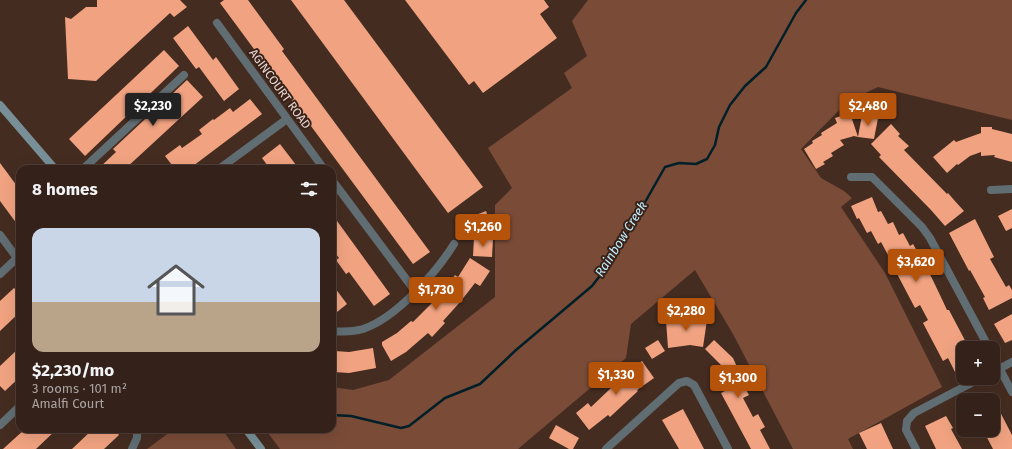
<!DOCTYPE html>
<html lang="en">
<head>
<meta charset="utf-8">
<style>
	:root { --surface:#342119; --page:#3c2922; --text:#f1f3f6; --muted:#a9a3a2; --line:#4e3e38; --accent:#b45309 }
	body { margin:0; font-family:"Fira Sans",sans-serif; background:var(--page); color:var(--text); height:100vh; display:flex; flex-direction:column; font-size:15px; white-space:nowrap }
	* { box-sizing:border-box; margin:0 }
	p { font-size:13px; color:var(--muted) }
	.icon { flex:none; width:22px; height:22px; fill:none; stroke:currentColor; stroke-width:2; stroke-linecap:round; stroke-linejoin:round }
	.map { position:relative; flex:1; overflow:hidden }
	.side { position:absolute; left:16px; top:165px; width:320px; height:268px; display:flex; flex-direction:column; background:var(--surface); border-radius:12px; box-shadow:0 4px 16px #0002,0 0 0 1px var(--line) }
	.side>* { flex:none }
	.fabs { position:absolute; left:956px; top:341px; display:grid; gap:8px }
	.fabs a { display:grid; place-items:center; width:44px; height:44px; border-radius:8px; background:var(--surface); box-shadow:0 4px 16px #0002,0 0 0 1px var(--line); font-size:20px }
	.price { position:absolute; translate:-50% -34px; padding:0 9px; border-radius:4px; background:var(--accent); color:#fff; font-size:13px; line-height:26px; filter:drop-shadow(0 1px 2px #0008) }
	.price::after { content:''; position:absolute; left:50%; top:24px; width:12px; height:9px; margin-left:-6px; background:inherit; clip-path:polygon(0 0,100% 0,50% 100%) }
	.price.current { background:#222; color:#fff }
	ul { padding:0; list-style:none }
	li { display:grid; align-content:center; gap:8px; height:212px; padding:0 16px }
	li span { display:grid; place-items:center; height:124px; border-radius:12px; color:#555 }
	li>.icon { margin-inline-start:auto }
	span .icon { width:72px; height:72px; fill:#fffc; stroke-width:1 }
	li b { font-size:17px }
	h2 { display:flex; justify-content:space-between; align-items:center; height:48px; padding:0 16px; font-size:17px }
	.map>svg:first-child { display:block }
	.green { fill:#7a4c38 }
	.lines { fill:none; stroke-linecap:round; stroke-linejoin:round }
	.stream { stroke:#001f28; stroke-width:2.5 }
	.building { fill:#f1a381 }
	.street { stroke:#606e73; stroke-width:8 }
	.secondary { stroke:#788f97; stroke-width:8 }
	.labels { text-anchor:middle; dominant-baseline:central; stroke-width:4; stroke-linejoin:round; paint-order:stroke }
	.street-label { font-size:12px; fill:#e7d7d0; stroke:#3a2218 }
	.water-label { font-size:13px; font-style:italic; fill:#beedfe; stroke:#3a2218 }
</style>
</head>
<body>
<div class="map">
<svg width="1012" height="449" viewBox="0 0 1012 449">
	<rect width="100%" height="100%" fill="#452c21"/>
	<g class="green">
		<polygon points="588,0 1012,0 1012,120 878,87 847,102 801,149 821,178 844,191 852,198 841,207 885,273 942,387 848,439 853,449 793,449 733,334 695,270 631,324 626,358 518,449 280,449 265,429 332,429 332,387 353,390 389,380 495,297 495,205 512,188 488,148 572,88 564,73 587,56 572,21"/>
		<polygon points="174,429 222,429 236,449 147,449"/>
	</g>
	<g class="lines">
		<polyline class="stream" points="332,415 351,416 401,428 409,426 445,398 480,384 516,350 592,286 606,268 619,248 665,167 679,163 696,164 707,159 715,145 719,127 730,105 745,86 766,67 796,13 806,0"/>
	</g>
	<g class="building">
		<polygon points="97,0 180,0 187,7 174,17 170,13 96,81 68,79 65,17 71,19 86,7 97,7"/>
		<polygon points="224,0 248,0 284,49 282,51 430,252 413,264 220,3"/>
		<polygon points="291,0 344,0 483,187 448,213"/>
		<polygon points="405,0 544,0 549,7 540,14 557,38 483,93 474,81 469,85"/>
		<polygon points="188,26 213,60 216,57 239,89 224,101 199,67 196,69 173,38"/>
		<polygon points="164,50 179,66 85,156 69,139"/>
		<polygon points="187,80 203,97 125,169 98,169 116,152 113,149"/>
		<polygon points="250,99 262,114 189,169 175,169 165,156 180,145 182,148 202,134 199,130 213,119 214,120 230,108 233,112"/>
		<polygon points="850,113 858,137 854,136 840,140 844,145 831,153 833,156 823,162 825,164 816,169 804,149 813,143 812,141 822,135 821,133 837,123 835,118"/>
		<polygon points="862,115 878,118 874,139 858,137"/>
		<polygon points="891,124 900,134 898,136 909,146 904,150 947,194 948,193 954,200 964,211 945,226 931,210 879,157 881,155 871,144"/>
		<polygon points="981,127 992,127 992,129 1012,134 1012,162 994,157 995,155 981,156 981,152 970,156 958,165 957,164 947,173 933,157 954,140 956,142 981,133"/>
		<polygon points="280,144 293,161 299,169 270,169 262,158"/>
		<polygon points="0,163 20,190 20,228 0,201"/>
		<polygon points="872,197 878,212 881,211 888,224 893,222 899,235 903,233 910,246 913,244 927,268 940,295 947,310 949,310 969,348 963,348 963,368 955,372 948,358 943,361 923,323 928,320 920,305 915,308 895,270 900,268 892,253 888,255 881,242 878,244 871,231 867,233 859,218 857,219 851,206"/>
		<polygon points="1012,209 1012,228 1006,231 998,216"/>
		<polygon points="486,211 492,228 474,235 468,218"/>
		<polygon points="332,214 390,294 374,306 349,272 346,274 336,260 339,258 332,249"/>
		<polygon points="975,219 994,257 990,259 1006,287 1009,285 1012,290 1012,298 989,310 983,298 985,297 970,270 969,271 949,233"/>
		<polygon points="474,238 493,239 492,257 473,256"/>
		<polygon points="470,258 490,271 480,286 475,283 461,301 443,321 445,323 432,337 428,333 406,352 391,361 382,345 382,342 397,333 411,321 413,322 443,292 455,275 458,277"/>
		<polygon points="332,284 347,304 332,316"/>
		<polygon points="14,288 20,294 20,312 0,331 0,301"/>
		<polygon points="1012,314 1012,340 1005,343 994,324"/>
		<polygon points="691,317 707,320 703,347 690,345 668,348 666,320"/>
		<polygon points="658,340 665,351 652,359 645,348"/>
		<polygon points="714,340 733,358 741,376 739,377 749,395 743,398 753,417 758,414 765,427 760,430 770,449 751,449 721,393 729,389 720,369 724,368 705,349"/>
		<polygon points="20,347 20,377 5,391 0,386 0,366"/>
		<polygon points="373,348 376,368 349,373 334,372 335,351 349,352"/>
		<polygon points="642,361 654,378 637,390 638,391 610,417 608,415 589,430 576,413 588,403 591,407 630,370"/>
		<polygon points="998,408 1012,435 1012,449 993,449 983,430 993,430 993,410"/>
		<polygon points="683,409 692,426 704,449 679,449 662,420"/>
		<polygon points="946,416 953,428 951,429 962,449 936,449 925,426"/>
		<polygon points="881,423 893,449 867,449 859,433"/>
		<polygon points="556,425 579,438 573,449 569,449 549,438"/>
		<polygon points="25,429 57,429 36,449 3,449"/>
		<polygon points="93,429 114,429 119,435 104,449 72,449"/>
	</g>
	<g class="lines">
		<g class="street">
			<polyline points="217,23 324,169"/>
			<polyline points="83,169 184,75"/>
			<polyline points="219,169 287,119"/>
			<polyline points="851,177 872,177 922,227 930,238 989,348"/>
			<polyline points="332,180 415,291"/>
			<polyline points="991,190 1012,189"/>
			<polyline points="0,235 20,262"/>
			<polyline points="0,274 17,258"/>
			<path d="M332,331C342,332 353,332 363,329C396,318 436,273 454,244"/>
			<polyline points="993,356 1012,392"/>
			<polyline points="993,372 1012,362"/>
			<polyline points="0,425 20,406"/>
			<polyline points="132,449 137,438 137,429"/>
			<polyline points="606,449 679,383 687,381 694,385 728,449"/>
			<polyline points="916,449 906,430 907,421 914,413 981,378"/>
		</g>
		<g class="secondary">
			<polyline points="0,105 55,169"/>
			<polyline points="246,429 261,449"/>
		</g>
	</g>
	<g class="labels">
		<g class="street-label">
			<text transform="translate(280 89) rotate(54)">AGINCOURT ROAD</text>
		</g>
		<g class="water-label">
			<text transform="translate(621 239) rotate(-58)">Rainbow Creek</text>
		</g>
	</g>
</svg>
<div class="fabs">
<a>+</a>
<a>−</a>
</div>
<b class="price current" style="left:153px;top:127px">$2,230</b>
<b class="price" style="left:868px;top:127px">$2,480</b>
<b class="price" style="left:483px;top:248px">$1,260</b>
<b class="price" style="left:916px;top:283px">$3,620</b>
<b class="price" style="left:436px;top:311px">$1,730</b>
<b class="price" style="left:686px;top:332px">$2,280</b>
<b class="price" style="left:616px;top:396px">$1,330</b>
<b class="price" style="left:738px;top:399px">$1,300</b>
<section class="side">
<h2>8 homes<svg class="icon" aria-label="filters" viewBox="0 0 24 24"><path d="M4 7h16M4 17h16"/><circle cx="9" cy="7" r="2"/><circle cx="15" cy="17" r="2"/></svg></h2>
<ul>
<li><span style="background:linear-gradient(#c9d6e8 60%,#b9a48a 0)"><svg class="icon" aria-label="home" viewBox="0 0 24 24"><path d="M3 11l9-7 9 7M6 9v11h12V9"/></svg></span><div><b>$2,230/mo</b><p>3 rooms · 101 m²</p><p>Amalfi Court</p></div></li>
</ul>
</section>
</div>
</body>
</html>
